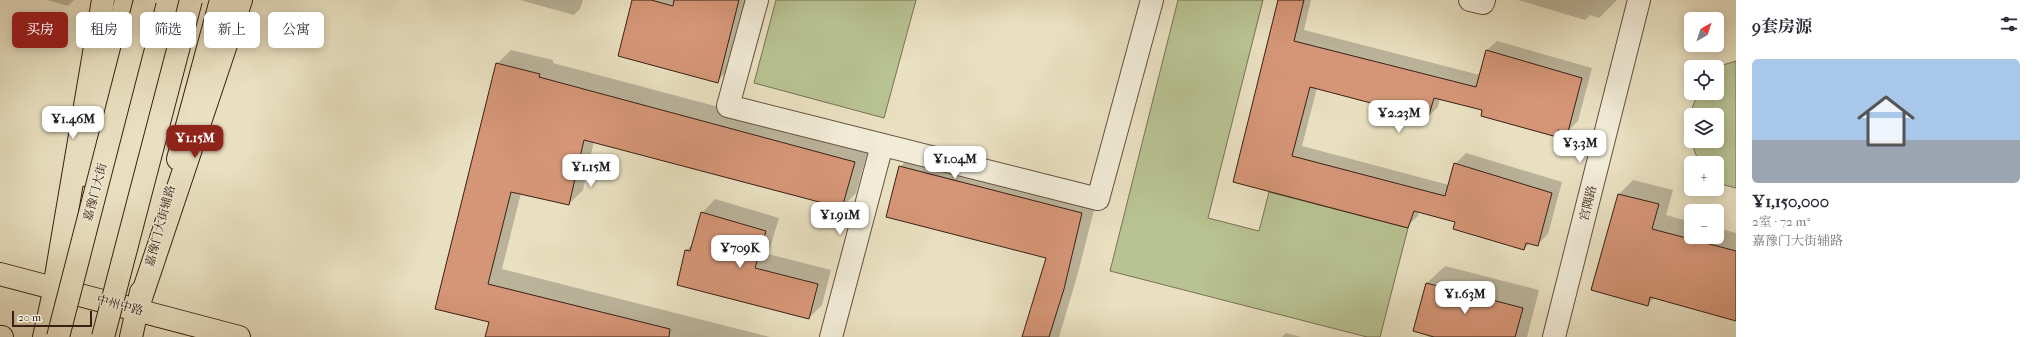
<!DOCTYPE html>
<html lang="zh">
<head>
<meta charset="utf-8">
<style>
	:root { --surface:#fff; --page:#f2f2f3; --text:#2b2b33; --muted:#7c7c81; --line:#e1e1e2; --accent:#8f2418 }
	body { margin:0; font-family:"IM FELL French Canon","Noto Serif SC",serif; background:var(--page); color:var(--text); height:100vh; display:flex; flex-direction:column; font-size:15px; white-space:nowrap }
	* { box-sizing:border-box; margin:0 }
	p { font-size:13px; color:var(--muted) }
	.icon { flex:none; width:22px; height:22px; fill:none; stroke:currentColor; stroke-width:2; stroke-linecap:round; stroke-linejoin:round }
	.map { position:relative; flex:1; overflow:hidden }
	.drawer { display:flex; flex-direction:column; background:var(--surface); width:300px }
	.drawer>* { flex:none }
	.top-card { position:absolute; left:12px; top:12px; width:380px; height:36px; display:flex; gap:8px }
	.needle { width:26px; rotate:39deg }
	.fabs { position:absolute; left:1684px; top:12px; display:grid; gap:8px }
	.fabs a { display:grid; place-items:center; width:40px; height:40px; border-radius:6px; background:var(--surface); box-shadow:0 2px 10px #0003; font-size:20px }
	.scale { position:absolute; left:12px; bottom:10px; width:80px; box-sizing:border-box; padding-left:4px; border:2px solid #392014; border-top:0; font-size:11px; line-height:14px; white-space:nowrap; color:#392014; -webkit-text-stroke:3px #f1ebd7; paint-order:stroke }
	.price { position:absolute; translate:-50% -34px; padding:0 9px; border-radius:8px; background:#fff; color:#222; font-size:13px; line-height:26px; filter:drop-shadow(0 1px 2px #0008) }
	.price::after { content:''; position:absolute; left:50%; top:24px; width:12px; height:9px; margin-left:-6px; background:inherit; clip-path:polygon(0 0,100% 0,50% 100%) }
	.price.selected { background:var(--accent); color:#fff }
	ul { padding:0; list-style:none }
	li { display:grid; align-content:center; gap:8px; height:212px; padding:0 16px }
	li+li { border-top:1px solid var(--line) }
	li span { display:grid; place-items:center; height:124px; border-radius:6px; color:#555 }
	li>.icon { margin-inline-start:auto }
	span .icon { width:72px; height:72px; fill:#fffc; stroke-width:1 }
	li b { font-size:17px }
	h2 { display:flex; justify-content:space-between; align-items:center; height:48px; padding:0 16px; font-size:17px }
	.chip { padding:0 14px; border-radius:6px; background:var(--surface); box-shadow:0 2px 10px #0003; font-size:14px; line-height:36px }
	.chip.selected { background:var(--accent); color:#fff }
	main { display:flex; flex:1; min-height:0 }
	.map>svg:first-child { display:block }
	.green { fill:#b8c292; stroke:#787153 }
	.shadow { fill:#0003 }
	.building { fill:#d59677; stroke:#392014 }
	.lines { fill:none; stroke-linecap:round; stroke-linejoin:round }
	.minor-casing { stroke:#65503f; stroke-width:24 }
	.major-casing { stroke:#392014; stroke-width:24 }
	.highway-casing { stroke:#392014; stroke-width:24 }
	.minor { stroke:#f1ebd7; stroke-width:22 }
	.major { stroke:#e9e0c1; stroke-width:22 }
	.highway { stroke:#e9e0c1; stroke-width:22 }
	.highway-bridge-casing { stroke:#392014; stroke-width:24; stroke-linecap:butt }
	.highway-bridge { stroke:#e9e0c1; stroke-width:22 }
	.labels { text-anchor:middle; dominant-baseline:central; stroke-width:3; stroke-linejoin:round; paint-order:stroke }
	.street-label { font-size:12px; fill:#392014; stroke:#f1ebd7 }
</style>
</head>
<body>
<main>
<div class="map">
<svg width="1736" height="337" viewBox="0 0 1736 337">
	<rect width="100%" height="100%" fill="#e9e0c1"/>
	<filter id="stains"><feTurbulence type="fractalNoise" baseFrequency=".005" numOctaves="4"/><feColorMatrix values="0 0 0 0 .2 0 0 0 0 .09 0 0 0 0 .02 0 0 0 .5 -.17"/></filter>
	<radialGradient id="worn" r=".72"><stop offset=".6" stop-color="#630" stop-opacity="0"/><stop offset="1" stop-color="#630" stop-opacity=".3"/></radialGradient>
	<g class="green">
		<polygon points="776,0 916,0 884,118 754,83"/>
		<polygon points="1178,0 1263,0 1208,218 1259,231 1269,192 1408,228 1380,337 1367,337 1110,271"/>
		<path d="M1736,61V188L1717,183V163H1699L1691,141H1717V115H1691V140C1686,125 1691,106 1699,93H1717V71L1723,65Z"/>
	</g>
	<g class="shadow">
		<polygon points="47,0 74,0 68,6"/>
		<polygon points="520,0 583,0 580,9 574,15"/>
		<polygon points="633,0 750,0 733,65 717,82"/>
		<polygon points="1279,0 1311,0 1304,30 1480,75 1486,51 1497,41 1592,68 1578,121 1568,131 1563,130 1556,136 1483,109 1440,98 1438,107 1428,117 1317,88 1302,146 1449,185 1455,164 1466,153 1562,182 1548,234 1537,245 1530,243 1524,249 1457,221 1419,211 1418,216 1407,226 1234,181"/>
		<polygon points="1518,0 1617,0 1599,18 1590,15 1585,20"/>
		<polygon points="511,50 553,60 553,63 869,147 856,193 842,207 594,141 583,190 569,204 521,193 502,269 770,337 486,337 490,322 437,308 497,64"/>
		<polygon points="915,152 1097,198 1078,273 1059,337 1023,337 1047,258 900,167"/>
		<polygon points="1633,180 1673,190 1666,215 1691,222 1691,237 1717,237 1717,228 1736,233 1736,319 1655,297 1647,305 1619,194"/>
		<polygon points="715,199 779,218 768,254 831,270 822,305 809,318 686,250 693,244 702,213"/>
		<polygon points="1445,266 1539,290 1527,337 1428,337 1427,283"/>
		<polygon points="1286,333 1301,337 1282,337"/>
	</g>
	<g class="building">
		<polygon points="632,0 651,0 673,6 674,0 739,0 718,83 618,56"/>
		<polygon points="1278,0 1304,0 1294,41 1476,87 1486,50 1582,78 1568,132 1558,130 1557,137 1481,116 1482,110 1434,98 1428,118 1310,87 1292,156 1445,196 1454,163 1552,193 1538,246 1526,243 1524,250 1453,229 1455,222 1414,211 1408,228 1233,182"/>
		<polygon points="496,63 540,74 539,77 855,162 842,208 584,140 569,205 511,192 488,284 670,329 669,337 485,337 489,322 435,309"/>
		<polygon points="899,166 1082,213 1064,289 1049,337 1022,337 1046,258 886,217"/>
		<polygon points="1618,194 1659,204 1652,229 1736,251 1736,321 1650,297 1648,306 1591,290"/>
		<polygon points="701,212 766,231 755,268 818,284 809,319 677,285 685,250 690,251"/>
		<polygon points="1426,283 1523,308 1515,337 1434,337 1413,331"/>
	</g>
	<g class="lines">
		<defs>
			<g id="minor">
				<polyline points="757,0 728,106 1098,199 1152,0"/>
				<polyline points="1470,0 1483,3 1484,0"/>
				<polyline points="831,337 882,145"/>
				<polyline points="1554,337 1639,0"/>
			</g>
			<g id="major">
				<polyline points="178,159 221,0"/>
				<polyline points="82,175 126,0"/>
				<polyline points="0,274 239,337"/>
				<polyline points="0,337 2,337"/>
				<polyline points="44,337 59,269"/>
				<polyline points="131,337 141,292"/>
			</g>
			<g id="highway">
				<polyline points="54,288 103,0"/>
				<polyline points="137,310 241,0"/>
			</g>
		</defs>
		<use href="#minor" class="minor-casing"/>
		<use href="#major" class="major-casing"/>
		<use href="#highway" class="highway-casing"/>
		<use href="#minor" class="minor"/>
		<use href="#major" class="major"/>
		<use href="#highway" class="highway"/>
		<defs>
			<g id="highway-bridge">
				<polyline points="58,337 145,0"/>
				<polyline points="103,337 191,0"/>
			</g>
		</defs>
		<use href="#highway-bridge" class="highway-bridge-casing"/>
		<use href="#highway-bridge" class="highway-bridge"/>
	</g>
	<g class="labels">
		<g class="street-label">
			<text transform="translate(95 192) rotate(-75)">嘉豫门大街</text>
			<text transform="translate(1588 203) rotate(-76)">宫隅路</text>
			<text transform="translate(160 226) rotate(-75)">嘉豫门大街辅路</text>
			<text transform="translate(120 305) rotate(15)">中州中路</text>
		</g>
	</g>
	<rect width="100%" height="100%" filter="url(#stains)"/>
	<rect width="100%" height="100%" fill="url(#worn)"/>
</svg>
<div class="fabs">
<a><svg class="needle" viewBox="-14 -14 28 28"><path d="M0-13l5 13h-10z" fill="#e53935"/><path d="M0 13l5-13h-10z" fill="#7c7c81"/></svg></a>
<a><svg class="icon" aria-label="locate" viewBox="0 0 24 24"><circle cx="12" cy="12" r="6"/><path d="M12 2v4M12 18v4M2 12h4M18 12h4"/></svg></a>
<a><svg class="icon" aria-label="layers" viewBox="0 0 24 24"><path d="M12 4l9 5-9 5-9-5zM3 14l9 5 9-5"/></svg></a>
<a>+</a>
<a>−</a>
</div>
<div class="scale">20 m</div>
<b class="price" style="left:1399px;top:134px">¥2.23M</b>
<b class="price" style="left:73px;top:140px">¥1.46M</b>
<b class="price selected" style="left:195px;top:159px">¥1.15M</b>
<b class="price" style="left:1580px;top:164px">¥3.3M</b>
<b class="price" style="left:955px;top:180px">¥1.04M</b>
<b class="price" style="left:591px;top:188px">¥1.15M</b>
<b class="price" style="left:840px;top:236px">¥1.91M</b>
<b class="price" style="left:740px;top:269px">¥709K</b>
<b class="price" style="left:1465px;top:315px">¥1.63M</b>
<div class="top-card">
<a class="chip selected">买房</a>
<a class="chip">租房</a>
<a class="chip">筛选</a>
<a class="chip">新上</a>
<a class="chip">公寓</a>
</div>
</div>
<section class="drawer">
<h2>9套房源<svg class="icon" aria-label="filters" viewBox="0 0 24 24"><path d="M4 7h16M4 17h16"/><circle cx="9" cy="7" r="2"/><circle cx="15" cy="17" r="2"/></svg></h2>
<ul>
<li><span style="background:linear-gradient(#a9c7e8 65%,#9aa5b1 0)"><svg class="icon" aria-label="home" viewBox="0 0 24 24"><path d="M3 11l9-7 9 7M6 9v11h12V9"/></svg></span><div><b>¥1,150,000</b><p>2室 · 72 m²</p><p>嘉豫门大街辅路</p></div></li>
</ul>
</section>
</main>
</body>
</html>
